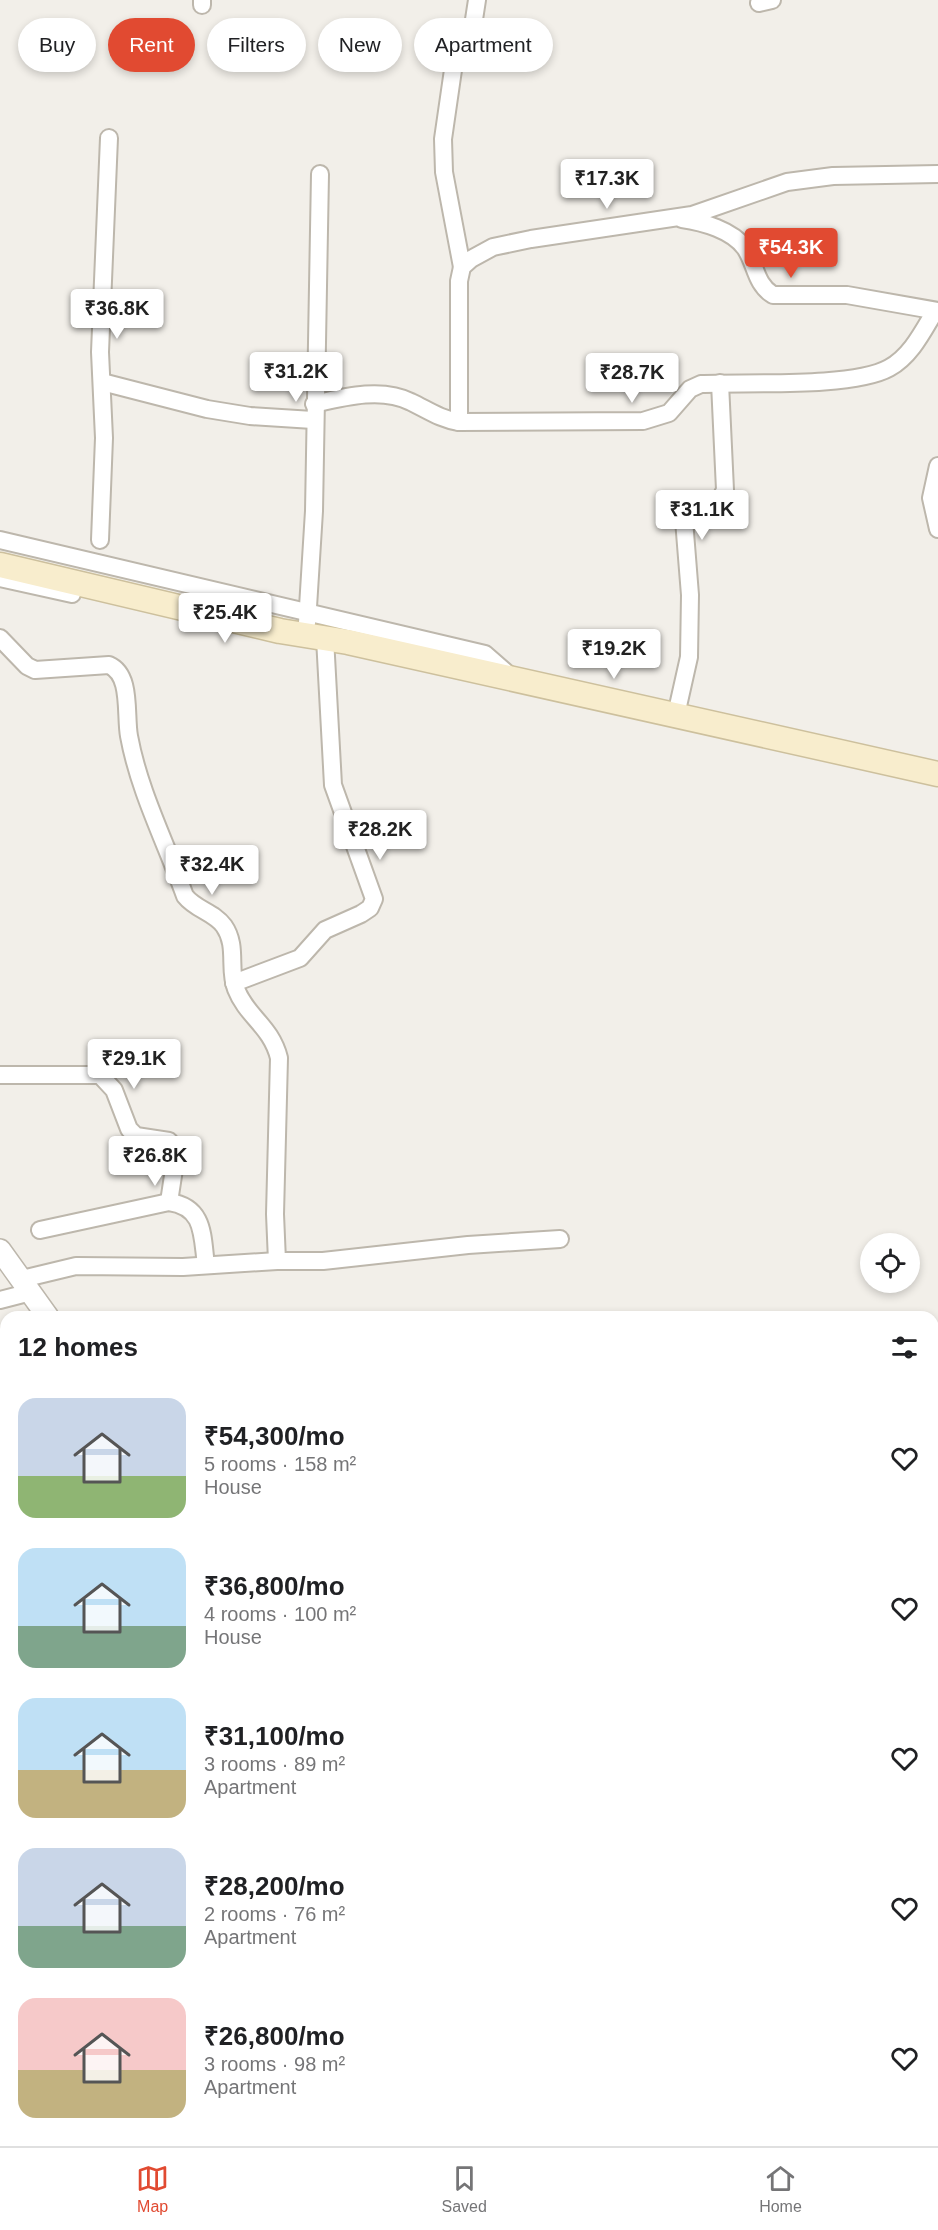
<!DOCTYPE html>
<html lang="en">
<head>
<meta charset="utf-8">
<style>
	:root { --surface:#fff; --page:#f6f6f6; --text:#202124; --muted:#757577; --line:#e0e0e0; --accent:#e14a31 }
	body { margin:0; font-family:Arial,sans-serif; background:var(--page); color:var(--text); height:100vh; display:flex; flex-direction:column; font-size:22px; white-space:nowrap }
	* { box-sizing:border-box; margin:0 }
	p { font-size:20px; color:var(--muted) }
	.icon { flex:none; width:33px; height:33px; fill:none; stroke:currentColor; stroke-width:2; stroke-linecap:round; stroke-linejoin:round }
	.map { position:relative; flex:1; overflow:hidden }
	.panel { position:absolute; left:0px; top:1311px; width:939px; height:836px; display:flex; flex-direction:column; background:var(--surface); border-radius:18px 18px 0 0; box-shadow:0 3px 9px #0003 }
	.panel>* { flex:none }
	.hud { position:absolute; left:18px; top:18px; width:600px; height:54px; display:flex; gap:12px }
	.tools { position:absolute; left:860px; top:1233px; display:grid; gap:12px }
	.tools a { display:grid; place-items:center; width:60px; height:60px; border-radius:50%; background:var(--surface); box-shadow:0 3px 9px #0003; font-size:30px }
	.price { position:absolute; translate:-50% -51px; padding:0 14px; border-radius:6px; background:#fff; color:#222; font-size:20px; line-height:39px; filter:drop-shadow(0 2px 3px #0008) }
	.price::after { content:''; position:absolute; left:50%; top:36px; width:18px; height:14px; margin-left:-9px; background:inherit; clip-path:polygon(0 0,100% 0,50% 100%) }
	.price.on { background:var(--accent); color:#fff }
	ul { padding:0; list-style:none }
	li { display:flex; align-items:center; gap:18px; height:150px; padding:0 18px }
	li span { display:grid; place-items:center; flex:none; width:168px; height:120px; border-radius:18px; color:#555 }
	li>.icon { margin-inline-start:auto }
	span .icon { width:72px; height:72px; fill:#fffc; stroke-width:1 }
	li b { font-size:26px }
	h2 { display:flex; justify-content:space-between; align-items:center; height:72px; padding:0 18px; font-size:26px }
	.chip { padding:0 21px; border-radius:27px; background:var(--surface); box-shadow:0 3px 9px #0003; font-size:21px; line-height:54px }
	.chip.on { background:var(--accent); color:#fff }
	.tab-bar { display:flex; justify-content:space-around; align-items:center; height:84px; border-top:2px solid var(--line); background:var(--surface); font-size:16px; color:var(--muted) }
	.tab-bar a { display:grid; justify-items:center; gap:3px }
	.tab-bar .on { color:var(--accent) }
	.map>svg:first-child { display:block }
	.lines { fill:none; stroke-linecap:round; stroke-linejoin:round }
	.minor-casing { stroke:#bdb7ac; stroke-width:20 }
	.tertiary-casing { stroke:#bdb7ac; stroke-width:24 }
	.secondary-casing { stroke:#cdc09d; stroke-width:27 }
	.minor { stroke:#fff; stroke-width:16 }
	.tertiary { stroke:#fff; stroke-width:21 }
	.secondary { stroke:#f8edcd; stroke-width:24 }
</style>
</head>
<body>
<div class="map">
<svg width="938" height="2146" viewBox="0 0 938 2146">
	<rect width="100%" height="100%" fill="#f2efe9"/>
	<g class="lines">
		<defs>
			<g id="minor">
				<polyline points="759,3 772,0"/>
				<polyline points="202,5 202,0"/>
				<path d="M682,219C703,222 732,230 745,248C756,264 755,284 773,295H847L938,311"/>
				<polyline points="462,267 444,172 443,139 454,63 471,39 477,0"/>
				<polyline points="102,382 207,409 250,416 313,420"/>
				<path d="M314,404C344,397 382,387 411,402C428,410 440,419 459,422L643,421L669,413L690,389L701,384C746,382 853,388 889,368C911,356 923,331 935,311"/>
				<polyline points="459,422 459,281 462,267 471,259 493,247 531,239 692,215 787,182 833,176 938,174"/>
				<polyline points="938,466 931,498 938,529"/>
				<polyline points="0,540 485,654 509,675"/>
				<polyline points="100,540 104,438 100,352 109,138"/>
				<polyline points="0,578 72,594"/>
				<polyline points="307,623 314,511 320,174"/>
				<path d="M0,638L27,666L35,670L109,665C132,675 125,714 129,736C139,791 166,843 185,896C196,910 214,912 224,926C238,946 228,969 236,989C247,1017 271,1026 279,1058L275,1214L277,1261"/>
				<polyline points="676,715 689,657 690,595 684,520 719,501 725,490 720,383"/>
				<polyline points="234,983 300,958 325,930 361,914 370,908 374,899 333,785 325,638"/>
				<polyline points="0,1075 100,1075 114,1090 129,1129 136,1136 169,1141 173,1146 176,1156 169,1202"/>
				<path d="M40,1230L169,1202C205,1207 202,1236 206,1265"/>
				<polyline points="22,1279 76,1266 183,1267 277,1261 323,1261 468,1245 560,1239"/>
				<polyline points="0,1300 31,1292"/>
				<polyline points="0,1715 6,1715"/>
				<polyline points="933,1994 938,1994"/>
				<polyline points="0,2093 6,2093"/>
			</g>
			<g id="tertiary">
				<polyline points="0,1250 48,1317"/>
				<polyline points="55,2146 57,2140"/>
			</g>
			<polyline id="secondary" points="0,565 280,631 348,642 938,774"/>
		</defs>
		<use href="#minor" class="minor-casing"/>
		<use href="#tertiary" class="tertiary-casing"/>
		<use href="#secondary" class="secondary-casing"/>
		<use href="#minor" class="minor"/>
		<use href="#tertiary" class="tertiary"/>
		<use href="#secondary" class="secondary"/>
	</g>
</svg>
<div class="tools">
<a><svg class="icon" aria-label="locate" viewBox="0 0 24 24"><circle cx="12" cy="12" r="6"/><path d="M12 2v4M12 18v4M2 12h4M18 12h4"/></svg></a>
</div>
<b class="price" style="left:607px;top:210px">₹17.3K</b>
<b class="price on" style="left:791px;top:279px">₹54.3K</b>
<b class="price" style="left:117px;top:340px">₹36.8K</b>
<b class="price" style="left:296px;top:403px">₹31.2K</b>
<b class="price" style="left:632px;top:404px">₹28.7K</b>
<b class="price" style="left:702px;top:541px">₹31.1K</b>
<b class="price" style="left:225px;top:644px">₹25.4K</b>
<b class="price" style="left:614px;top:680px">₹19.2K</b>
<b class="price" style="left:380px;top:861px">₹28.2K</b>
<b class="price" style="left:212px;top:896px">₹32.4K</b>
<b class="price" style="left:134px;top:1090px">₹29.1K</b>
<b class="price" style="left:155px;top:1187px">₹26.8K</b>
<div class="hud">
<a class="chip">Buy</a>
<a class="chip on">Rent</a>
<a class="chip">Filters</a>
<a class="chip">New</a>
<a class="chip">Apartment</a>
</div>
<section class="panel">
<h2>12 homes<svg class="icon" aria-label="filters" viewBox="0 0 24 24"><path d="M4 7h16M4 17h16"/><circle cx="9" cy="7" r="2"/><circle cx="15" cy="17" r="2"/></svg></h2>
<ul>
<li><span style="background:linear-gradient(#c9d6e8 65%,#8fb573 0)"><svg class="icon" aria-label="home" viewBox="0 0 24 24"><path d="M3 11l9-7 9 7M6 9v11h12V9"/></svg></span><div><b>₹54,300/mo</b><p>5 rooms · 158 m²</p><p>House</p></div><svg class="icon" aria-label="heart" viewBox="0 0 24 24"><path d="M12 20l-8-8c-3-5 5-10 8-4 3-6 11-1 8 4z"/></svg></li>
<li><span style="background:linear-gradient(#bfe0f5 65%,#7fa58c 0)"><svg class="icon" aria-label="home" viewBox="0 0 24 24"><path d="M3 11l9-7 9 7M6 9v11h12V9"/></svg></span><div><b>₹36,800/mo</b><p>4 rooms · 100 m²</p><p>House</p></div><svg class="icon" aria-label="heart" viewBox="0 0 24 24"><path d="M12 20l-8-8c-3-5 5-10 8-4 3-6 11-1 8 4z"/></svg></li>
<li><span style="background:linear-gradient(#bfe0f5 60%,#c2b280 0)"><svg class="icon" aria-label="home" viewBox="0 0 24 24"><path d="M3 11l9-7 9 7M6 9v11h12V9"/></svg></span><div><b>₹31,100/mo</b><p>3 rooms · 89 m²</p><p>Apartment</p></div><svg class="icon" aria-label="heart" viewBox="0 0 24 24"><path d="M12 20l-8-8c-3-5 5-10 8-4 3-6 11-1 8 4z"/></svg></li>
<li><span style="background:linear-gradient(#c9d6e8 65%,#7fa58c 0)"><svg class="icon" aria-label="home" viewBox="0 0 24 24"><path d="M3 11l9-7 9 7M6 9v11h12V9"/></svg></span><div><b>₹28,200/mo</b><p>2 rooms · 76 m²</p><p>Apartment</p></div><svg class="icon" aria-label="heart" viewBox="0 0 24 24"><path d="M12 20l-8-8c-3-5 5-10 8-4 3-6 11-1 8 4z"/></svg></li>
<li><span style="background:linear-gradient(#f6c9c9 60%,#c2b280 0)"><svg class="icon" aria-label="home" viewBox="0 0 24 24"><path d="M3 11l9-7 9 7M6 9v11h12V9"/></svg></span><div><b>₹26,800/mo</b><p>3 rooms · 98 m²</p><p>Apartment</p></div><svg class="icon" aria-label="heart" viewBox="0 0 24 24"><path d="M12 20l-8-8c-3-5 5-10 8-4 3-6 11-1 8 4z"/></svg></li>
</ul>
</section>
</div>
<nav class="tab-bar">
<a class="on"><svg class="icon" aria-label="map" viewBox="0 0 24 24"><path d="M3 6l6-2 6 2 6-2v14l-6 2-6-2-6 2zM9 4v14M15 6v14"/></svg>Map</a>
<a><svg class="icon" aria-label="saved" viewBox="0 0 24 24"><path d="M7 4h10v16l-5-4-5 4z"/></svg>Saved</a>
<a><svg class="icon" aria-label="home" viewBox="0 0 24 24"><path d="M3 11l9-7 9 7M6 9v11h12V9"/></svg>Home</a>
</nav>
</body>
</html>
